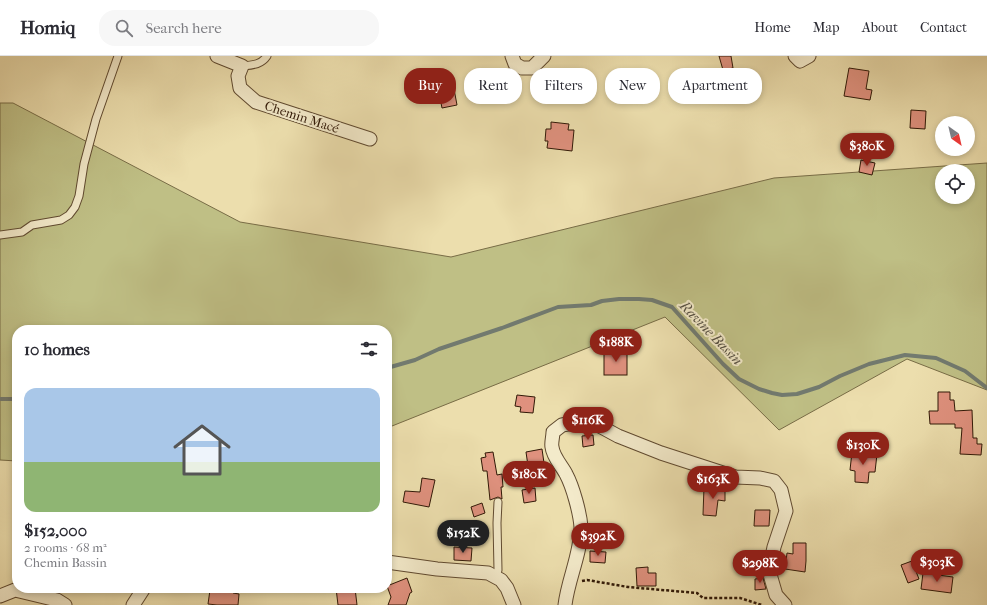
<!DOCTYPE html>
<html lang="en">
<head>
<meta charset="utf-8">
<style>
	:root { --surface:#fff; --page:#f7f7f7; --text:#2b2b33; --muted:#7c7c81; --line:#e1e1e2; --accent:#8f2418 }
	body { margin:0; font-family:"IM FELL French Canon",serif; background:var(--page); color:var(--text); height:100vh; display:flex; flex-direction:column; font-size:15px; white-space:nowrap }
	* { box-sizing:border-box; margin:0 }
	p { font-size:13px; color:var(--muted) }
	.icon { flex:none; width:22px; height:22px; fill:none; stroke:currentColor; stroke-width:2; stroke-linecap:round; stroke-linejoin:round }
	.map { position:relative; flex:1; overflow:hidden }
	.panel { position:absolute; left:12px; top:269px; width:380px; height:268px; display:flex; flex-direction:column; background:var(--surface); border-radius:16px; box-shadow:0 2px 6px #0003 }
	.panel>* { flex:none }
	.top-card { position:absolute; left:404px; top:12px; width:380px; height:36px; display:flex; gap:8px }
	.needle { width:26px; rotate:146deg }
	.fabs { position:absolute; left:935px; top:60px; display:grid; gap:8px }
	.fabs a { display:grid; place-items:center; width:40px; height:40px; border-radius:50%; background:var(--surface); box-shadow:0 2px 6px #0003; font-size:20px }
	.price { position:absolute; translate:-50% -34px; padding:0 9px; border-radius:14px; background:var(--accent); color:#fff; font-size:13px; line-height:26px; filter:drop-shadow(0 1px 2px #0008) }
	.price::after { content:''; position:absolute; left:50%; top:24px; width:12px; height:9px; margin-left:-6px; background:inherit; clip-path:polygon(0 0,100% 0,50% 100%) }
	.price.on { background:#222; color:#fff }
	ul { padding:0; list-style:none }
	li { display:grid; align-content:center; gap:8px; height:212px; padding:0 12px }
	li span { display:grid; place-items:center; height:124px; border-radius:12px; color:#555 }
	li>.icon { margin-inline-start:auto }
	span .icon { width:72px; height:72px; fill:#fffc; stroke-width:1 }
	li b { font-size:17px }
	h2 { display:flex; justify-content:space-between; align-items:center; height:48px; padding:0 12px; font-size:17px }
	.pill { padding:0 14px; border-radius:16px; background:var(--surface); box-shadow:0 2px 6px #0003; font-size:14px; line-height:36px }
	.pill.on { background:var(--accent); color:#fff }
	header { display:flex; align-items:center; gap:24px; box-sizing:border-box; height:56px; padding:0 20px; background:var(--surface); border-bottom:1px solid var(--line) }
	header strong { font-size:19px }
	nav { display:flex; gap:22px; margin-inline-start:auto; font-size:14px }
	.search { width:280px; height:36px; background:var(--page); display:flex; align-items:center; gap:10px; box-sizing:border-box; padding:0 14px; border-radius:16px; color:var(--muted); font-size:15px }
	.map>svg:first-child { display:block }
	.green { fill:#bfbf85; stroke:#786c46; fill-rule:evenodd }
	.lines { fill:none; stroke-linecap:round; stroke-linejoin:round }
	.stream { stroke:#727a6f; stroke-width:4 }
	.building { fill:#df917e; stroke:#311907 }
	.service-casing { stroke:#604a30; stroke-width:9 }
	.minor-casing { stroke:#604a30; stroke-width:15 }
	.path { stroke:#311907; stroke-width:2.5; stroke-dasharray:3 2; stroke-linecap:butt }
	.service { stroke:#f3eaca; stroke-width:7 }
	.minor { stroke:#f3eaca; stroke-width:13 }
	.labels { text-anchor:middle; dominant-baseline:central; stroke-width:4; stroke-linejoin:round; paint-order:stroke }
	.street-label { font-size:13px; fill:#311907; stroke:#f3eaca }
	.water-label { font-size:14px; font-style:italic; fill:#575144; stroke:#f3eaca }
</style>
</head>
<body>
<header>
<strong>Homiq</strong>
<div class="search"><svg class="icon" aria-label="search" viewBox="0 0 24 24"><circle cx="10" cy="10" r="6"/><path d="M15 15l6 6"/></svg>Search here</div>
<nav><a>Home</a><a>Map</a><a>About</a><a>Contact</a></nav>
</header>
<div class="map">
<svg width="987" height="549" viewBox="0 0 987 549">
	<rect width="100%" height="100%" fill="#ecdead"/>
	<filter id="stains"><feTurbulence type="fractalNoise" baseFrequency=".005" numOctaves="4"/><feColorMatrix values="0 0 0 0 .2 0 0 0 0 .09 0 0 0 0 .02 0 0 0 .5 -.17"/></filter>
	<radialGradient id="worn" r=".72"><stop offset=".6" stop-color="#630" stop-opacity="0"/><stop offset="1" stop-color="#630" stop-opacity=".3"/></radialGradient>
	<path class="green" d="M0,47H13L240,166L451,201L774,122L987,107V334L907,303L779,374L665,261L387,372V274H17V405L0,404ZM942,115H968V141H942Z"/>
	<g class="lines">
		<g class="stream">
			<polyline points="387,312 415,304 439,293 502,272 558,251 591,249 602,245 619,243 639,243 652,244 672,251 723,308 739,323 759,333 772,337 782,339 797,338 819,331 840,320 869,308 905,299 936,302 965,315 987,332"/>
			<polyline points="0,343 17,343"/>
		</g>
	</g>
	<g class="building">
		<polygon points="719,0 731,0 733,12 723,14"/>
		<polygon points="849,12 869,15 866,33 872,34 870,44 844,40"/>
		<polygon points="454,33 457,49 442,52 439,37"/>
		<polygon points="911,54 926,55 925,73 910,72"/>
		<polygon points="551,66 569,68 568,74 574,74 572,95 547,92 548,85 545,85 546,73 551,73"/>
		<polygon points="861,104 875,107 872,119 859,116"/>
		<rect x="604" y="295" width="23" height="24"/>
		<polygon points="938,336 950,336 950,344 954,344 955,355 972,354 973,382 977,382 977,388 982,388 981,399 960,398 962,372 955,372 955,368 930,368 929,355 938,355"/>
		<polygon points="517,339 535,341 533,357 520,356 521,351 515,350"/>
		<polygon points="593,379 594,389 583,391 582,380"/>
		<polygon points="542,393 544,407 528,410 526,396"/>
		<polygon points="493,396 497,419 502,418 503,431 501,431 502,443 498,441 490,444 487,415 483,415 481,402 486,401 485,397"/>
		<polygon points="852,396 877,398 875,416 869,416 868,427 855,426 855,415 850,414"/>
		<polygon points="422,422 435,424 429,451 403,446 405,435 420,436"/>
		<polygon points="704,431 725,432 725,445 718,444 716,460 703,459"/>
		<polygon points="535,432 536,445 524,447 522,434"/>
		<polygon points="482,447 485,457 474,461 471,451"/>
		<polygon points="755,454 770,454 769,470 754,470"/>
		<polygon points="793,487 806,487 806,505 805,516 785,513 787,497 793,498"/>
		<polygon points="454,491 472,492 471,505 454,504"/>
		<polygon points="590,495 606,496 605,507 590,506"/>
		<polygon points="912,505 919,523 908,527 901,509"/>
		<polygon points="648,511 648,517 656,517 656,530 637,530 636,512"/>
		<polygon points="923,517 953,521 951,537 921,533"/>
		<polygon points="407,522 412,536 410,537 406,549 388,549 391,541 387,530"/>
		<polygon points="763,522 766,533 755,534 755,523"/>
		<polygon points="217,532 234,532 233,537 239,538 238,549 217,549 208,548 210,534 216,534"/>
		<polygon points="336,532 355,532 357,549 338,549"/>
	</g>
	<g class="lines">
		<defs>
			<g id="service">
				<path d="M242,10C252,9 261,9 267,0"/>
				<polyline points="0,179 22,176 32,169 61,164 69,159 75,151 79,140 84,108 96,63 118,0"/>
				<polyline points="496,521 498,514 497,467 498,446"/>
			</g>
			<g id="minor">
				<polyline points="217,0 242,10 238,20 240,32 256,46 370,83"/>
				<polyline points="512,0 515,8 522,12 532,12 544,0"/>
				<polyline points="795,0 800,5 809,0"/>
				<polyline points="387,506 437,513 488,517 501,524 507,532 514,549"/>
				<polyline points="0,540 15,534 57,544 65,549"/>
				<polyline points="133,549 144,532"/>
				<path d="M565,549C568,523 581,498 581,471C580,457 573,431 566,418C562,410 553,401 552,391C551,387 553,381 553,376L562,369L579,366L594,367L618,380L661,397L735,421L760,422L774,425L781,434L786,455L774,491L769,515L776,539L785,549"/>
			</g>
		</defs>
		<use href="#service" class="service-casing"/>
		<use href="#minor" class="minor-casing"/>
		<polyline class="path" points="582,525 587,524 628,531 697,537 703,542 740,542 762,549"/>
		<use href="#service" class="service"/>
		<use href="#minor" class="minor"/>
	</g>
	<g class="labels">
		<g class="street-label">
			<text transform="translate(302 61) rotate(18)">Chemin Macé</text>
		</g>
		<g class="water-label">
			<text transform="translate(711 277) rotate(46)">Ravine Bassin</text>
		</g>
	</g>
	<rect width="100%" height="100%" filter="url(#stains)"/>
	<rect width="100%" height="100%" fill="url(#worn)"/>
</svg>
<div class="fabs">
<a><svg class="needle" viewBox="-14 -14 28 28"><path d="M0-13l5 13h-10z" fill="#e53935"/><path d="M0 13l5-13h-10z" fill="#7c7c81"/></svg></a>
<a><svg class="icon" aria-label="locate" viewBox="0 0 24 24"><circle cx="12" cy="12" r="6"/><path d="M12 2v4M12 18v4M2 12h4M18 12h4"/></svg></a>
</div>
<b class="price" style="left:867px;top:111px">$380K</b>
<b class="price" style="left:616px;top:307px">$188K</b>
<b class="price" style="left:588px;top:385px">$116K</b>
<b class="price" style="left:863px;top:410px">$130K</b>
<b class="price" style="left:529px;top:439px">$180K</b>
<b class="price" style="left:713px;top:444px">$163K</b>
<b class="price on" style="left:463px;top:498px">$152K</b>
<b class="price" style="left:598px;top:501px">$392K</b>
<b class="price" style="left:937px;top:527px">$303K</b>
<b class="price" style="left:760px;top:528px">$298K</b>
<div class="top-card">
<a class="pill on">Buy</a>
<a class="pill">Rent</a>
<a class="pill">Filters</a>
<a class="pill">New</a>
<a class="pill">Apartment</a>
</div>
<section class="panel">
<h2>10 homes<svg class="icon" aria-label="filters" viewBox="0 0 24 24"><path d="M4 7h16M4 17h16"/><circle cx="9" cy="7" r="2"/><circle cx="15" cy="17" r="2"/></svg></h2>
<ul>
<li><span style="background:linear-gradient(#a9c7e8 60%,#8fb573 0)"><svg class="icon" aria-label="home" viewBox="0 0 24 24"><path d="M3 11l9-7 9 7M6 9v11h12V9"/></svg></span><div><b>$152,000</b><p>2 rooms · 68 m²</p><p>Chemin Bassin</p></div></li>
</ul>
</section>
</div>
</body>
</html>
